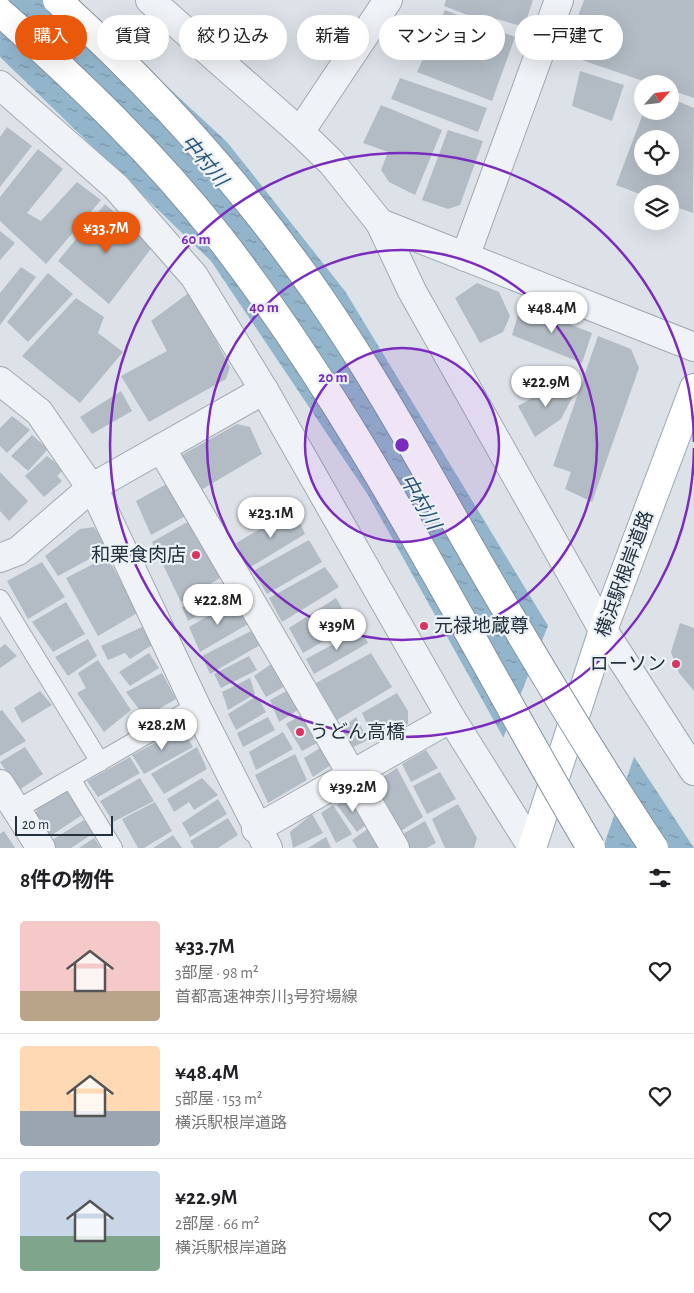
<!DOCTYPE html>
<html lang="ja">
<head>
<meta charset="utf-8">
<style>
	:root { --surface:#fff; --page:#f2f2f2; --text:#202124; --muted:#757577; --line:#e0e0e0; --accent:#ea580c }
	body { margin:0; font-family:"Alegreya Sans","Noto Sans JP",sans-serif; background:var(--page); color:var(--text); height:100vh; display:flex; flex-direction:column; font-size:19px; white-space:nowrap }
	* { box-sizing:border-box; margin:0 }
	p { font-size:16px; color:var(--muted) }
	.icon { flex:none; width:28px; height:28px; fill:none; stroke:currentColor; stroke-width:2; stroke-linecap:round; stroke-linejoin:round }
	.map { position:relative; height:848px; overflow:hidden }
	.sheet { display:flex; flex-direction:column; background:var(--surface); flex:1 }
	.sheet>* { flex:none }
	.guide { position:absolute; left:15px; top:15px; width:665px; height:45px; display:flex; gap:10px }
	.needle { width:32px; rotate:63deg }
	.fabs { position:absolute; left:634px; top:75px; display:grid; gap:10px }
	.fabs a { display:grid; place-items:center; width:45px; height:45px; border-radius:50%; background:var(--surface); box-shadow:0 5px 20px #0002; font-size:25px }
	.scale { position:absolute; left:15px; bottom:12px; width:98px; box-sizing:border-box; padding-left:5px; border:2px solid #24313f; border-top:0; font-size:14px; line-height:18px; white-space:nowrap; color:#24313f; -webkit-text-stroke:4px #ebf1f5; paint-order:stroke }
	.price { position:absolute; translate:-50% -42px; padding:0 11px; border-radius:18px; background:#fff; color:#222; font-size:16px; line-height:32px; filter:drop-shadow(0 1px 2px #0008) }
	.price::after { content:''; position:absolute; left:50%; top:30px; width:15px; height:11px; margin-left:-8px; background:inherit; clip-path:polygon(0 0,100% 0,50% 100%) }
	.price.on { background:var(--accent); color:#fff }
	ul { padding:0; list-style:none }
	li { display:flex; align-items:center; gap:15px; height:125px; padding:0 20px }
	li+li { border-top:1px solid var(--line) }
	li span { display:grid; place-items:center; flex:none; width:140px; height:100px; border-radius:5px; color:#555 }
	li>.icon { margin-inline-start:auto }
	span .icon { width:60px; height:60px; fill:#fffc; stroke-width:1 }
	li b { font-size:21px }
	h2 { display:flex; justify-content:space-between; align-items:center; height:60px; padding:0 20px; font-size:21px }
	.tag { padding:0 18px; border-radius:22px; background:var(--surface); box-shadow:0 5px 20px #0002; font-size:18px; line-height:45px }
	.tag.on { background:var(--accent); color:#fff }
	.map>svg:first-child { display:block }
	.water { fill:url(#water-ripples) }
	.pier { fill:#dce2e8 }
	.building { fill:#b3bcc5; fill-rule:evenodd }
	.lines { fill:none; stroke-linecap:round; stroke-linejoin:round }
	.service-casing { stroke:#a1a9b2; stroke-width:20 }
	.minor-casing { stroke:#a1a9b2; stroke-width:30 }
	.tertiary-casing { stroke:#a1a9b2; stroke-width:30 }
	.primary-casing { stroke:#9aa8b4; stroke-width:30 }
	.service { stroke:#eff2f6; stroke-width:18 }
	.minor { stroke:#eff2f6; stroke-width:28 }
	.tertiary { stroke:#eff2f6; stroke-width:28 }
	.primary { stroke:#fff; stroke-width:28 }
	.motorway-bridge-casing { stroke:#8291a0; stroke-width:30; stroke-linecap:butt }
	.motorway-bridge { stroke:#fff; stroke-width:28 }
	.ring { fill:none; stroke:#7b2cbf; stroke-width:2.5 }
	.poi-dot { fill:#da3461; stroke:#ebf1f5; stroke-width:2 }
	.labels { text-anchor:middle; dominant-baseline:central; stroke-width:4.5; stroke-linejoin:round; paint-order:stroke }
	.poi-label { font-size:19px; fill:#24313f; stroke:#ebf1f5; text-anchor:end }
	.street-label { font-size:19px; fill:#24313f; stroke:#ebf1f5 }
	.water-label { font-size:20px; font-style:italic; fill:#2b5677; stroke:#ebf1f5 }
	.centre { fill:#7b2cbf; stroke:#ebf1f5; stroke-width:2.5 }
	.ring-label { font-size:15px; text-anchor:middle; font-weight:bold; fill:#7b2cbf; stroke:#ebf1f5; stroke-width:4.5; stroke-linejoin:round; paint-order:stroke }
</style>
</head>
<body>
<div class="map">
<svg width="694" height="848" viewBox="0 0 694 848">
	<defs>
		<pattern id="water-ripples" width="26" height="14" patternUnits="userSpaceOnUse" patternTransform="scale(1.25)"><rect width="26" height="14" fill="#93b5cc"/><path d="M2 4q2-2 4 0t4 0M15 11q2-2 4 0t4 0" fill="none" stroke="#7894a7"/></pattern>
	</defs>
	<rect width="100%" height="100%" fill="#dce2e8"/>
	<polygon class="water" points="0,0 74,0 227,142 345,291 547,624 694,848 565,848 368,495 211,261 0,57"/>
	<polygon class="pier" points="549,623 635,754 603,848 562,848 502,741"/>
	<g class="building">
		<polygon points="446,0 533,0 524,27 497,19 496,26 444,6"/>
		<polygon points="584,0 694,0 694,98 670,90 670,84 652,84 564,54"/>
		<polygon points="445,10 515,37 492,101 417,72"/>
		<polygon points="580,71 624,85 612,121 572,106"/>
		<polygon points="400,78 487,108 478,132 391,99"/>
		<path d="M670,98L694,108L693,213L670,205V194L642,195L616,185L644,111H670ZM642,139H670V166H642Z"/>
		<polygon points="381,105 442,130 415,195 389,182 381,170 388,152 363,143"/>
		<polygon points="7,127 32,146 0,187 0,137"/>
		<polygon points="448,130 483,141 460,205 448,209 422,200"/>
		<polygon points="38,149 63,169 27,213 41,221 77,182 101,200 46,264 0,221 0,197"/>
		<polygon points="105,204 153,246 109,304 58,261"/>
		<polygon points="0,231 15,243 0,260"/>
		<polygon points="21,267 36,277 0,325 0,293"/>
		<polygon points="48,273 73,294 28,342 7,322"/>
		<polygon points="477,283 499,292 510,316 503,332 480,343 455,298"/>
		<polygon points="190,292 230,367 226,379 149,422 121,376 167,351 151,321"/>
		<polygon points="76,298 104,317 98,333 123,352 80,403 22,356"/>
		<polygon points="521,305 592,333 582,363 512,335"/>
		<polygon points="598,336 631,349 639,368 592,502 565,489 571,472 553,466"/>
		<polygon points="563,381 573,396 561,419 535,437 518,406"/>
		<polygon points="121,391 132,411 92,434 80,417"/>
		<polygon points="12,416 30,430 7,453 0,446 0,428"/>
		<polygon points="237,424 250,427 262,454 201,490 180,456"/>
		<polygon points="32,435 48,449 28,471 11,456"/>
		<polygon points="47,456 64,469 57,476 62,481 44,497 25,476"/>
		<polygon points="0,472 28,501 9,521 0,511"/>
		<polygon points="170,482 189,514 151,535 136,501"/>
		<polygon points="294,510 305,534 249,568 236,543"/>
		<polygon points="191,520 220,578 181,602 152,542"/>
		<polygon points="94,527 108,549 58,576 45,556 80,529"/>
		<polygon points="309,540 322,562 267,594 253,571"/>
		<polygon points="107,557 139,612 98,636 66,578"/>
		<polygon points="42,562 65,597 28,619 7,581"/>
		<polygon points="325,567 339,587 282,622 269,598"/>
		<polygon points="224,583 232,597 188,621 182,607"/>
		<polygon points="336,598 352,625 303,653 289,628"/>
		<polygon points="236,600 248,624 200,652 189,627"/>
		<polygon points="66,602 85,634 53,652 32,622"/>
		<polygon points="680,623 694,628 694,691 679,673 671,652"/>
		<polygon points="142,627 152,645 130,659 125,653 108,660 101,646"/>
		<polygon points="361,629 368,643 314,674 306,659"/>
		<polygon points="253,630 260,645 210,674 202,656"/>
		<polygon points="88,639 97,656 68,676 55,657"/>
		<polygon points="5,644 17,656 0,668 0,648"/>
		<polygon points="149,653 159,668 130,686 119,672"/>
		<polygon points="371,653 392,687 337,720 316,683"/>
		<polygon points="249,656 257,670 221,688 214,674"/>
		<polygon points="98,660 131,710 104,732 77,693 86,688 78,673"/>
		<polygon points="274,662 287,685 266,697 254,676"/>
		<polygon points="162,673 176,699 145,717 126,692"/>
		<polygon points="250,678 255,694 228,710 222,692"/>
		<polygon points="290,689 298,710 279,722 270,700"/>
		<polygon points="40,691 52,705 22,723 14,708"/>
		<polygon points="397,693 408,711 408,724 375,741 362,713"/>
		<polygon points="257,696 266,712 236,730 228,714"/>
		<polygon points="2,710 26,741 0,756 0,711"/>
		<polygon points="304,713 319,742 302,751 286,724"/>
		<polygon points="268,717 275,730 243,747 237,733"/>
		<polygon points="356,717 368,740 351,748 342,728"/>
		<polygon points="182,729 193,747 144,774 132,755"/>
		<polygon points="283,732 293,749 256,770 249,752"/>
		<polygon points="25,747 43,774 19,790 0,762"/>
		<polygon points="197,747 207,769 164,794 151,774"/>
		<polygon points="320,748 331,765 313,777 304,758"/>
		<polygon points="426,750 438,768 411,782 402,764"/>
		<polygon points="295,754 307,780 268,803 255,775"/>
		<polygon points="130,757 140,773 98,797 87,781"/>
		<polygon points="397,768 423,817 401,831 375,782"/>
		<polygon points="440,772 456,799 427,814 413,786"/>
		<polygon points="140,778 154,801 113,822 100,801"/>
		<polygon points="202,778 218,795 194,810 189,802 174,812 167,799"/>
		<polygon points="67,791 82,815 49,837 33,818 39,806"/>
		<polygon points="352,795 367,824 357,832 337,805"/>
		<polygon points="218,799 227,814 190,837 182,823"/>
		<polygon points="155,802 172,831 144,848 138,848 122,819"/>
		<polygon points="458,804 477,838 474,848 445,848 432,819"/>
		<polygon points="333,805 352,834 336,843 321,813"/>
		<polygon points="312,814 323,833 293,848 290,832"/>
		<polygon points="228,818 238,835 218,848 194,848 190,841"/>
		<polygon points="84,820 94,833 71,848 53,848 49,842"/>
		<polygon points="425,821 436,843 427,848 408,848 401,835"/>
		<polygon points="369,828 380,848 357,848 352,840"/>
		<polygon points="4,831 15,848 0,848 0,834"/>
		<polygon points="173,835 182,848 153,848"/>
		<polygon points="326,837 331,848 308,848"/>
		<polygon points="94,838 101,848 79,848"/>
	</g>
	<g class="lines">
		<defs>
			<g id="service">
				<polyline points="0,599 100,762"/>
				<polyline points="71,779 113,848"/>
				<polyline points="16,810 196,706"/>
			</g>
			<g id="minor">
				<polyline points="300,132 388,0"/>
				<polyline points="0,381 39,412 98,498 196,706 268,848"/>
				<polyline points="161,448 395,848"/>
				<polyline points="0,558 18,551 91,488 264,390"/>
				<polyline points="0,784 41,848"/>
				<polyline points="256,829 451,718"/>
			</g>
			<g id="tertiary">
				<polyline points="150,0 300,132 332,163 380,223 412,291 603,630 694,771"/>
				<polyline points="0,85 116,187 194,276 264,390 451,718 532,847"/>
				<polyline points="380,223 694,347"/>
				<polyline points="465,257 559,0"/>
			</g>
			<polyline id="primary" points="532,848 603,630 694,388"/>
		</defs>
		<use href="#service" class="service-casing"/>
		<use href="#minor" class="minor-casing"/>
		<use href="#tertiary" class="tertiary-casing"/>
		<use href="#primary" class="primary-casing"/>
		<use href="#service" class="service"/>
		<use href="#minor" class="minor"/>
		<use href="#tertiary" class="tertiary"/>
		<use href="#primary" class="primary"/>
		<defs>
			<g id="motorway-bridge">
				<path d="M57,0C153,87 240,183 314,289C374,375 424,467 476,558C533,656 591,754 654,848"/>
				<path d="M0,12C79,82 155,155 220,238C366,427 470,643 591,848"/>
			</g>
		</defs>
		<use href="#motorway-bridge" class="motorway-bridge-casing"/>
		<use href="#motorway-bridge" class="motorway-bridge"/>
	</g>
	<circle cx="402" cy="445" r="97" fill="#7b2cbf" fill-opacity=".12"/>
	<g class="ring">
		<circle cx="402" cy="445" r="97"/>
		<circle cx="402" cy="445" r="195"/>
		<path d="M694 448A292 292 0 1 1 694 442"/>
	</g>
	<g class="poi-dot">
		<circle cx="196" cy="555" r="5"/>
		<circle cx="424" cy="626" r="5"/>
		<circle cx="676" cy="664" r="5"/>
		<circle cx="300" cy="732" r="5"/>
	</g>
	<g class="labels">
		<g class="poi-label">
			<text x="186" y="555">和栗食肉店</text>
			<text x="434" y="626" text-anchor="start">元禄地蔵尊</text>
			<text x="666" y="664">ローソン</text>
			<text x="310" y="732" text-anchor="start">うどん高橋</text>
		</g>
		<g class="street-label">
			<text transform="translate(625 574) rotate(-70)">横浜駅根岸道路</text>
		</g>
		<g class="water-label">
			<text transform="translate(204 161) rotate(50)">中村川</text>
			<text transform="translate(420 502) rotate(60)">中村川</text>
		</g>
	</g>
	<circle cx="402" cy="445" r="8" class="centre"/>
	<g class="ring-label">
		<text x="196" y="244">60 m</text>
		<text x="264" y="312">40 m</text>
		<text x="333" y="382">20 m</text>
	</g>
</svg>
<div class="fabs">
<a><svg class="needle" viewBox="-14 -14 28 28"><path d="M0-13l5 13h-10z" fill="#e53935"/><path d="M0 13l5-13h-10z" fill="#757577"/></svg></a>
<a><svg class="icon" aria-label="locate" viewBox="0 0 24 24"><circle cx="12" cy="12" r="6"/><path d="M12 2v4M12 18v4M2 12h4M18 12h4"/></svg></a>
<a><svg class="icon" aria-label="layers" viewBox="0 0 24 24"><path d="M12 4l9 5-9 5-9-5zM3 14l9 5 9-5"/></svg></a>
</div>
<div class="scale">20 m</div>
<b class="price on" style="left:106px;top:254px">¥33.7M</b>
<b class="price" style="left:552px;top:334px">¥48.4M</b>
<b class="price" style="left:546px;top:408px">¥22.9M</b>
<b class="price" style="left:271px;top:539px">¥23.1M</b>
<b class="price" style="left:218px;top:626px">¥22.8M</b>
<b class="price" style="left:337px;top:651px">¥39M</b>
<b class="price" style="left:162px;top:751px">¥28.2M</b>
<b class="price" style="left:353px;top:813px">¥39.2M</b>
<div class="guide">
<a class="tag on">購入</a>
<a class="tag">賃貸</a>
<a class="tag">絞り込み</a>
<a class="tag">新着</a>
<a class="tag">マンション</a>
<a class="tag">一戸建て</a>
</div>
</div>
<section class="sheet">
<h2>8件の物件<svg class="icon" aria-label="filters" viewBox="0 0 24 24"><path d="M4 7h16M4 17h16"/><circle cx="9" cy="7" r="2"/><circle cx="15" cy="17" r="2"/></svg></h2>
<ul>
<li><span style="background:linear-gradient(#f6c9c9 70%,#b9a48a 0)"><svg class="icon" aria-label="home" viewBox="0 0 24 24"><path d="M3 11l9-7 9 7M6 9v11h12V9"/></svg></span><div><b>¥33.7M</b><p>3部屋 · 98 m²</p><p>首都高速神奈川3号狩場線</p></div><svg class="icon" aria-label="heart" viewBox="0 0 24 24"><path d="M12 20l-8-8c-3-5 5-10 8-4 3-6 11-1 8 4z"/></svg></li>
<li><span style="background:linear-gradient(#ffd9b3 65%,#9aa5b1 0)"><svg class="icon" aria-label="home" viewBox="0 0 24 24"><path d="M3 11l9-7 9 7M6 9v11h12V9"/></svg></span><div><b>¥48.4M</b><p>5部屋 · 153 m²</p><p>横浜駅根岸道路</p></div><svg class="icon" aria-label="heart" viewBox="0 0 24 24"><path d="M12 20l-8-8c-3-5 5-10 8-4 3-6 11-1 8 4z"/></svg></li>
<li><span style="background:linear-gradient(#c9d6e8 65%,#7fa58c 0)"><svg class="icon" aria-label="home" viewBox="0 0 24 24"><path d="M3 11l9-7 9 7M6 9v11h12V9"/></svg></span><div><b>¥22.9M</b><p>2部屋 · 66 m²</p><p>横浜駅根岸道路</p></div><svg class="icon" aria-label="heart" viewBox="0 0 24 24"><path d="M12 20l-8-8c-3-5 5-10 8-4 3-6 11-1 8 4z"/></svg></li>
</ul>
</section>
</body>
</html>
